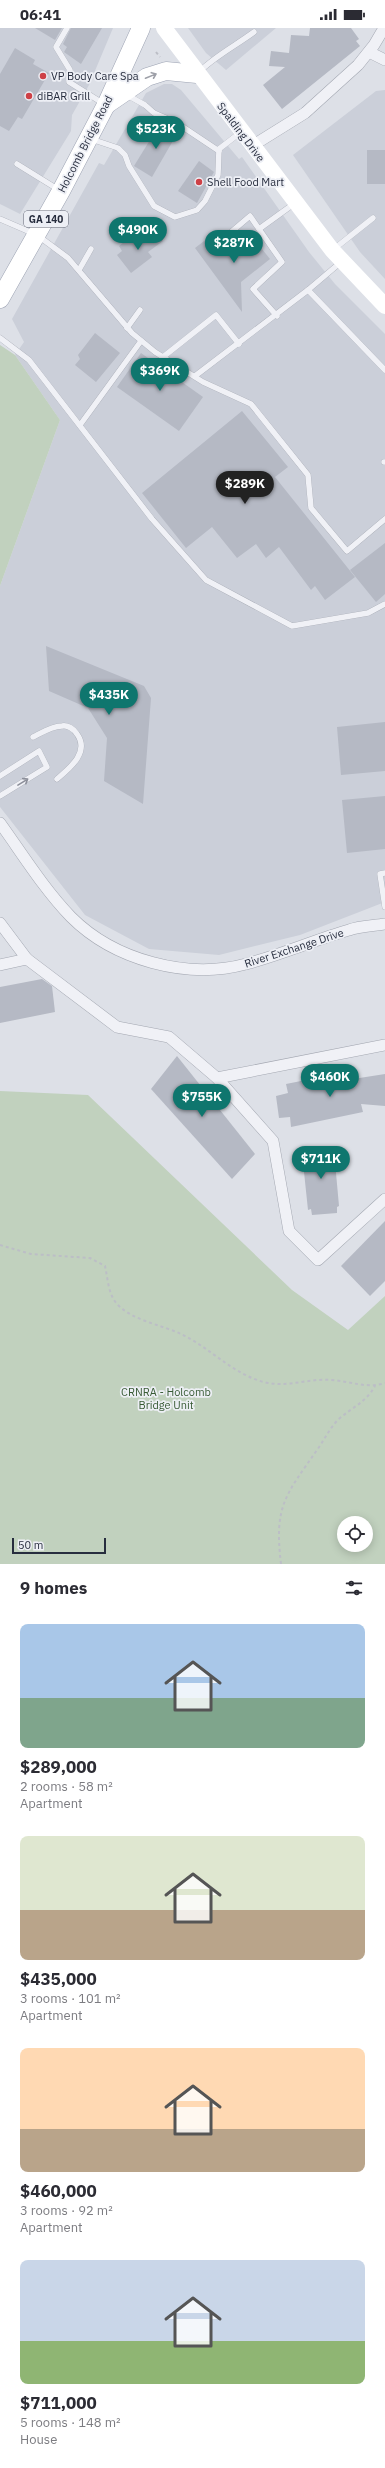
<!DOCTYPE html>
<html lang="en">
<head>
<meta charset="utf-8">
<style>
	:root { --surface:#fff; --page:#f7f7f7; --text:#2b2b33; --muted:#7c7c81; --accent:#0f766e }
	body { margin:0; font-family:"IBM Plex Sans",sans-serif; background:var(--page); color:var(--text); height:100vh; display:flex; flex-direction:column; font-size:15px; white-space:nowrap }
	* { box-sizing:border-box; margin:0 }
	p { font-size:13px; color:var(--muted) }
	.icon { flex:none; width:22px; height:22px; fill:none; stroke:currentColor; stroke-width:2; stroke-linecap:round; stroke-linejoin:round }
	.map { position:relative; height:1536px; overflow:hidden }
	.sheet { display:flex; flex-direction:column; background:var(--surface); flex:1 }
	.sheet>* { flex:none }
	.fabs { position:absolute; left:337px; top:1488px; display:grid; gap:8px }
	.fabs a { display:grid; place-items:center; width:36px; height:36px; border-radius:50%; background:var(--surface); box-shadow:0 2px 10px #0003; font-size:20px }
	.scale { position:absolute; left:12px; bottom:10px; width:94px; box-sizing:border-box; padding-left:4px; border:2px solid #272d3e; border-top:0; font-size:11px; line-height:14px; white-space:nowrap; color:#272d3e; -webkit-text-stroke:3px #edeff5; paint-order:stroke }
	.price { position:absolute; translate:-50% -34px; padding:0 9px; border-radius:14px; background:var(--accent); color:#fff; font-size:13px; line-height:26px; filter:drop-shadow(0 1px 2px #0008) }
	.price::after { content:''; position:absolute; left:50%; top:24px; width:12px; height:9px; margin-left:-6px; background:inherit; clip-path:polygon(0 0,100% 0,50% 100%) }
	.price.on { background:#222; color:#fff }
	ul { padding:0; list-style:none }
	li { display:grid; align-content:center; gap:8px; height:212px; padding:0 20px }
	li span { display:grid; place-items:center; height:124px; border-radius:8px; color:#555 }
	li>.icon { margin-inline-start:auto }
	span .icon { width:72px; height:72px; fill:#fffc; stroke-width:1 }
	li b { font-size:17px }
	h2 { display:flex; justify-content:space-between; align-items:center; height:48px; padding:0 20px; font-size:17px }
	.status { display:flex; justify-content:space-between; align-items:center; height:28px; padding:0 20px; background:var(--surface); direction:ltr }
	.status svg { height:11px; fill:currentColor }
	.map>svg:first-child { display:block }
	.built { fill:#cbcfd9 }
	.green { fill:#c1d1be; fill-rule:evenodd }
	.building { fill:#b5b9c4 }
	.lines { fill:none; stroke-linecap:round; stroke-linejoin:round }
	.lane-casing { stroke:#a3a7b1; stroke-width:6 }
	.street-casing { stroke:#a3a7b1; stroke-width:12 }
	.primary-casing { stroke:#9da3b3; stroke-width:19 }
	.path { stroke:#bcbec6; stroke-width:2; stroke-dasharray:3 3; stroke-linecap:butt }
	.lane { stroke:#f0f1f6; stroke-width:5.5 }
	.street { stroke:#f0f1f6; stroke-width:11 }
	.secondary { stroke:#fff; stroke-width:16 }
	.primary { stroke:#fff; stroke-width:18 }
	.oneway { stroke:#9ea0a8 }
	.oneway2 { stroke:#8c8f9a }
	.poi-dot { fill:#ce4046; stroke:#edeff5; stroke-width:1.5 }
	.labels { text-anchor:middle; dominant-baseline:central; stroke-width:3.5; stroke-linejoin:round; paint-order:stroke }
	.shield { fill:#edeff5; stroke:#626775; stroke-width:1 }
	.shield-label { font-size:10px; font-weight:bold; fill:#272d3e }
	.poi-label { font-size:11px; fill:#272d3e; stroke:#edeff5; text-anchor:start }
	.street-label { font-size:11px; fill:#272d3e; stroke:#edeff5 }
	.park-label { font-size:11px; fill:#375a34; stroke:#edeff5 }
</style>
</head>
<body>
<div class="status"><b>06:41</b><svg viewBox="0 0 49 12"><path d="M0 12V9h3v3zM5 12V6h3v6zM10 12V3h3v9zM15 12V0h3v12zM26 1h20v11H26zM47 4h2v5h-2z"/></svg></div>
<div class="map">
<svg width="385" height="1536" viewBox="0 0 385 1536">
	<rect width="100%" height="100%" fill="#dde0e7"/>
	<g class="built">
		<polygon points="0,0 113,0 89,57 72,87 71,103 20,186 0,176"/>
		<polygon points="188,0 276,0 226,42 206,25"/>
		<polygon points="164,56 172,56 181,62 239,131 242,129 309,224 335,256 385,306 385,874 300,907 219,927 149,921 85,887 0,779 0,558 60,392 15,327 24,314 12,291 99,135 104,137 146,65"/>
		<polygon points="385,62 385,251 360,224 293,127 376,63"/>
	</g>
	<g class="green">
		<polygon points="0,317 15,327 60,392 0,558"/>
		<path d="M0,1063L88,1067L292,1262L348,1302L385,1268V1536H0ZM344,1495H366V1517H344Z"/>
	</g>
	<g class="building">
		<polygon points="35,0 62,0 55,12"/>
		<polygon points="71,0 102,0 81,36 64,24 67,19 63,16"/>
		<polygon points="310,0 351,0 359,11 356,13 360,18 282,81 263,57 285,39 269,38 271,23 289,25 291,7 309,8"/>
		<polygon points="15,20 35,32 33,36 49,45 22,91 18,89 9,103 0,98 0,46"/>
		<polygon points="161,94 178,104 152,149 134,138"/>
		<rect x="367" y="122" width="18" height="34"/>
		<polygon points="199,133 214,144 197,175 178,163"/>
		<polygon points="155,202 163,213 148,224 152,229 131,245 117,227 122,223 119,218 133,207 139,214"/>
		<polygon points="250,206 270,231 241,254 242,284 195,220 208,210 221,228"/>
		<polygon points="95,305 120,325 96,354 75,337 80,331 78,327"/>
		<polygon points="141,325 203,369 179,403 117,359"/>
		<polygon points="242,383 288,439 275,449 355,549 325,572 315,558 311,562 279,519 266,530 256,516 237,530 212,499 186,520 142,465"/>
		<polygon points="385,515 385,566 376,574 350,542"/>
		<polygon points="46,618 144,658 151,670 143,776 104,753 107,710 88,680 49,663"/>
		<polygon points="385,694 385,743 341,747 337,699"/>
		<polygon points="385,768 385,821 347,825 342,772"/>
		<polygon points="42,951 52,958 55,984 0,995 0,959"/>
		<polygon points="177,1028 255,1126 232,1151 151,1061"/>
		<polygon points="351,1043 353,1051 385,1046 385,1078 361,1076 363,1084 291,1099 290,1089 279,1090 276,1068 288,1065 286,1056"/>
		<polygon points="330,1118 330,1123 334,1123 339,1178 337,1179 337,1185 312,1187 311,1181 308,1182 302,1125 306,1125 305,1120"/>
		<polygon points="385,1193 385,1253 370,1268 341,1238"/>
	</g>
	<g class="lines">
		<defs>
			<g id="lane">
				<polyline points="67,0 56,19 70,42 69,54 104,76"/>
				<path d="M199,44C215,28 235,18 254,4"/>
				<polyline points="127,67 145,77 154,85 177,95 219,123"/>
				<polyline points="91,111 118,120 125,127 129,138 154,178 175,189 197,182 205,173 218,147 219,121 241,104"/>
				<polyline points="17,136 59,162"/>
				<polyline points="0,191 37,207 68,230 132,305 155,324 203,354 251,376 308,447 311,480 347,523 385,491"/>
				<polyline points="223,211 250,188 259,201"/>
				<polyline points="334,221 373,190"/>
				<polyline points="341,234 308,262 385,342"/>
				<polyline points="79,242 91,221"/>
				<polyline points="277,288 253,261 282,234 259,201 295,175"/>
				<polyline points="127,300 140,282"/>
				<polyline points="0,310 29,332 152,491 206,552 292,598 368,585 385,576"/>
				<polyline points="163,329 216,287 239,316"/>
				<polyline points="195,348 308,262"/>
				<polyline points="80,397 141,313"/>
				<polyline points="384,434 385,434"/>
				<path d="M33,709C41,705 52,698 62,698C68,697 74,701 77,706C90,724 70,740 57,751"/>
				<polyline points="0,748 39,723 47,739 0,768"/>
				<polyline points="385,845 380,846 385,879"/>
			</g>
			<g id="street">
				<polyline points="369,24 385,32"/>
				<polyline points="252,118 305,85 358,37 374,17 384,0"/>
				<path d="M0,795C23,827 44,861 71,889C114,932 187,952 246,936C281,927 314,912 349,902C360,898 373,898 385,896"/>
				<polyline points="0,895 27,931"/>
				<polyline points="0,937 27,931 117,999 169,1009 217,1050 273,1113 289,1203 318,1232 385,1171"/>
				<polyline points="217,1050 385,1017"/>
			</g>
			<g id="primary">
				<polyline points="106,77 147,49 166,43 197,46"/>
				<polyline points="0,271 61,163 106,77 141,0"/>
			</g>
		</defs>
		<use href="#lane" class="lane-casing"/>
		<use href="#street" class="street-casing"/>
		<use href="#primary" class="primary-casing"/>
		<g class="path">
			<polyline points="156,24 160,29"/>
			<path d="M0,1217L31,1226L90,1230L105,1238C108,1251 108,1267 118,1277C134,1293 162,1297 181,1306C211,1320 234,1348 268,1355C290,1359 310,1350 331,1352C350,1353 366,1361 385,1355"/>
			<path d="M281,1536C274,1478 285,1468 317,1422C325,1411 330,1399 340,1390C353,1379 366,1374 375,1358"/>
		</g>
		<use href="#lane" class="lane"/>
		<use href="#street" class="street"/>
		<polyline class="secondary" points="164,0 332,222 385,278"/>
		<use href="#primary" class="primary"/>
	</g>
	<defs><path id="oneway-shaft" d="M-6 0H5M1.5-3L5.5 0L1.5 3" fill="none" stroke-width="1.6" stroke-linecap="round" stroke-linejoin="round"/></defs>
	<use class="oneway" href="#oneway-shaft" transform="translate(151 48) rotate(-22)"/>
	<use class="oneway2" href="#oneway-shaft" transform="translate(23 754) rotate(-32)"/>
	<g class="poi-dot">
		<circle cx="43" cy="48" r="4"/>
		<circle cx="29" cy="68" r="4"/>
		<circle cx="199" cy="154" r="4"/>
	</g>
	<g class="labels">
		<rect class="shield" x="24" y="183" width="44" height="16" rx="3"/>
		<g class="shield-label">
			<text x="46" y="191">GA 140</text>
		</g>
		<g class="poi-label">
			<text x="51" y="48">VP Body Care Spa</text>
			<text x="37" y="68">diBAR Grill</text>
			<text x="207" y="154">Shell Food Mart</text>
		</g>
		<g class="street-label">
			<text transform="translate(241 104) rotate(53)">Spalding Drive</text>
			<text transform="translate(85 116) rotate(-63)">Holcomb Bridge Road</text>
			<text transform="translate(294 920) rotate(-18)">River Exchange Drive</text>
		</g>
		<g class="park-label">
			<text x="166" y="1364">CRNRA - Holcomb<tspan x="166" dy="13">Bridge Unit</tspan></text>
		</g>
	</g>
</svg>
<div class="fabs">
<a><svg class="icon" aria-label="locate" viewBox="0 0 24 24"><circle cx="12" cy="12" r="6"/><path d="M12 2v4M12 18v4M2 12h4M18 12h4"/></svg></a>
</div>
<div class="scale">50 m</div>
<b class="price" style="left:156px;top:122px">$523K</b>
<b class="price" style="left:138px;top:223px">$490K</b>
<b class="price" style="left:234px;top:236px">$287K</b>
<b class="price" style="left:160px;top:364px">$369K</b>
<b class="price on" style="left:245px;top:477px">$289K</b>
<b class="price" style="left:109px;top:688px">$435K</b>
<b class="price" style="left:330px;top:1070px">$460K</b>
<b class="price" style="left:202px;top:1090px">$755K</b>
<b class="price" style="left:321px;top:1152px">$711K</b>
</div>
<section class="sheet">
<h2>9 homes<svg class="icon" aria-label="filters" viewBox="0 0 24 24"><path d="M4 7h16M4 17h16"/><circle cx="9" cy="7" r="2"/><circle cx="15" cy="17" r="2"/></svg></h2>
<ul>
<li><span style="background:linear-gradient(#a9c7e8 60%,#7fa58c 0)"><svg class="icon" aria-label="home" viewBox="0 0 24 24"><path d="M3 11l9-7 9 7M6 9v11h12V9"/></svg></span><div><b>$289,000</b><p>2 rooms · 58 m²</p><p>Apartment</p></div></li>
<li><span style="background:linear-gradient(#dfe7d0 60%,#b9a48a 0)"><svg class="icon" aria-label="home" viewBox="0 0 24 24"><path d="M3 11l9-7 9 7M6 9v11h12V9"/></svg></span><div><b>$435,000</b><p>3 rooms · 101 m²</p><p>Apartment</p></div></li>
<li><span style="background:linear-gradient(#ffd9b3 65%,#b9a48a 0)"><svg class="icon" aria-label="home" viewBox="0 0 24 24"><path d="M3 11l9-7 9 7M6 9v11h12V9"/></svg></span><div><b>$460,000</b><p>3 rooms · 92 m²</p><p>Apartment</p></div></li>
<li><span style="background:linear-gradient(#c9d6e8 65%,#8fb573 0)"><svg class="icon" aria-label="home" viewBox="0 0 24 24"><path d="M3 11l9-7 9 7M6 9v11h12V9"/></svg></span><div><b>$711,000</b><p>5 rooms · 148 m²</p><p>House</p></div></li>
</ul>
</section>
</body>
</html>
